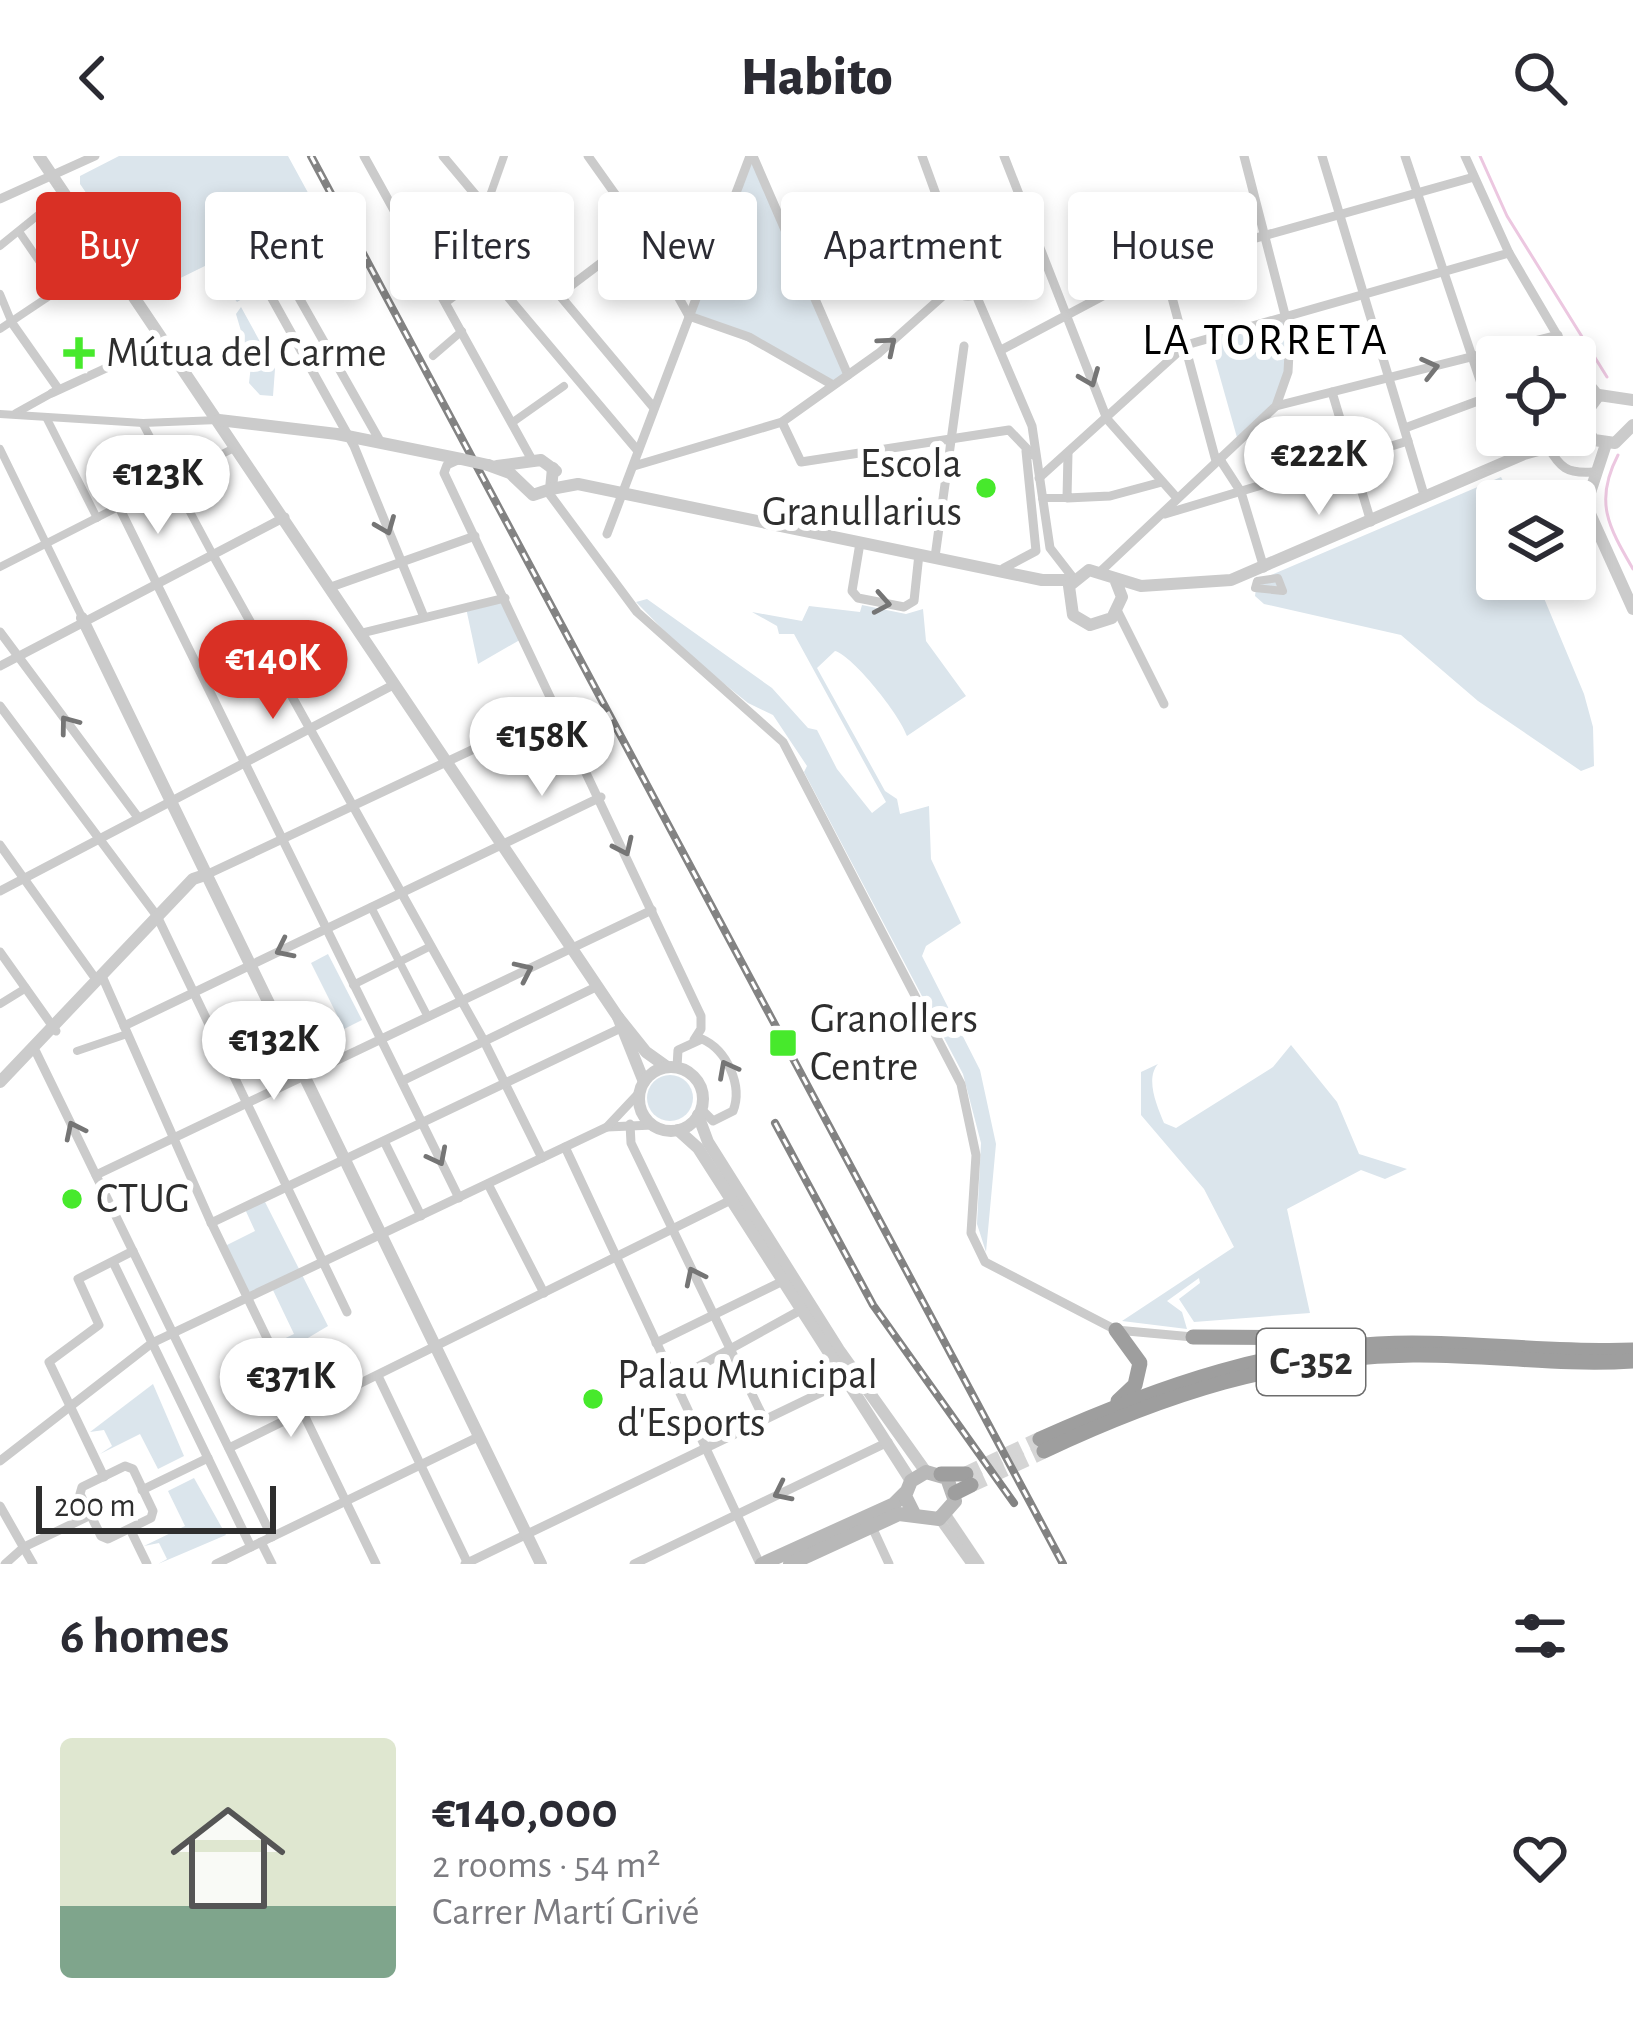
<!DOCTYPE html>
<html lang="en">
<head>
<meta charset="utf-8">
<style>
	:root { --surface:#fff; --page:#f7f7f7; --text:#2b2b33; --muted:#7c7c81; --line:#e1e1e2; --accent:#d93025 }
	body { margin:0; font-family:"Alegreya Sans",sans-serif; background:var(--page); color:var(--text); height:100vh; display:flex; flex-direction:column; font-size:45px; white-space:nowrap }
	* { box-sizing:border-box; margin:0 }
	p { font-size:39px; color:var(--muted) }
	.icon { flex:none; width:66px; height:66px; fill:none; stroke:currentColor; stroke-width:2; stroke-linecap:round; stroke-linejoin:round }
	.map { position:relative; height:1408px; overflow:hidden }
	.side { display:flex; flex-direction:column; background:var(--surface); flex:1 }
	.side>* { flex:none }
	.top-card { position:absolute; left:36px; top:36px; width:1563px; height:108px; display:flex; gap:24px }
	.buttons { position:absolute; left:1476px; top:180px; display:grid; gap:24px }
	.buttons a { display:grid; place-items:center; width:120px; height:120px; border-radius:12px; background:var(--surface); box-shadow:0 6px 18px #0003; font-size:60px }
	.scale { position:absolute; left:36px; bottom:30px; width:240px; box-sizing:border-box; padding-left:12px; border:6px solid #2e2e2e; border-top:0; font-size:33px; line-height:42px; white-space:nowrap; color:#2e2e2e; -webkit-text-stroke:9px #fff; paint-order:stroke }
	.price { position:absolute; translate:-50% -102px; padding:0 27px; border-radius:42px; background:#fff; color:#222; font-size:39px; line-height:78px; filter:drop-shadow(0 3px 6px #0008) }
	.price::after { content:''; position:absolute; left:50%; top:72px; width:36px; height:27px; margin-left:-18px; background:inherit; clip-path:polygon(0 0,100% 0,50% 100%) }
	.price.on { background:var(--accent); color:#fff }
	ul { padding:0; list-style:none }
	li { display:flex; align-items:center; gap:36px; height:300px; padding:0 60px }
	li+li { border-top:3px solid var(--line) }
	li span { display:grid; place-items:center; flex:none; width:336px; height:240px; border-radius:12px; color:#555 }
	li>.icon { margin-inline-start:auto }
	span .icon { width:144px; height:144px; fill:#fffc; stroke-width:1 }
	li b { font-size:51px }
	h2 { display:flex; justify-content:space-between; align-items:center; height:144px; padding:0 60px; font-size:51px }
	.chip { padding:0 42px; border-radius:12px; background:var(--surface); box-shadow:0 6px 18px #0003; font-size:42px; line-height:108px }
	.chip.on { background:var(--accent); color:#fff }
	header { display:flex; justify-content:space-between; align-items:center; height:156px; padding:0 60px; background:var(--surface); font-size:54px; font-weight:800 }
	.map>svg:first-child { display:block }
	.green { fill:#dbe5ec }
	.lines { fill:none; stroke-linecap:round; stroke-linejoin:round }
	.stream { stroke:#ecc7e0; stroke-width:3 }
	.trunk-tunnel { stroke:#d5d5d5; stroke-width:15; stroke-dasharray:15 8; stroke-linecap:butt }
	.pedestrian { stroke:#cbcbcb; stroke-width:8 }
	.minor { stroke:#cbcbcb; stroke-width:9 }
	.tertiary { stroke:#cbcbcb; stroke-width:12 }
	.secondary { stroke:#b8b8b8; stroke-width:14 }
	.trunk { stroke:#9e9e9e; stroke-width:15 }
	.rail-casing { stroke:#838383; stroke-width:8 }
	.rail { stroke:#fff; stroke-width:3; stroke-dasharray:9; stroke-linecap:butt }
	.tertiary-bridge { stroke:#cbcbcb; stroke-width:12 }
	.oneway { stroke:#757575 }
	.poi-dot { fill:#47e92c; stroke:#fff; stroke-width:4.5 }
	.labels { text-anchor:middle; dominant-baseline:central; stroke-width:12; stroke-linejoin:round; paint-order:stroke }
	.shield { fill:#fff; stroke:#6d6d6d; stroke-width:3 }
	.shield-label { font-size:39px; font-weight:bold; fill:#2e2e2e }
	.poi-label { font-size:42px; fill:#2e2e2e; stroke:#fff; text-anchor:start }
	.neighbourhood-label { font-size:45px; letter-spacing:3px; fill:#000; stroke:#fff }
</style>
</head>
<body>
<header><svg class="icon" aria-label="back" viewBox="0 0 24 24"><path d="M15 5l-7 7 7 7"/></svg>Habito<svg class="icon" aria-label="search" viewBox="0 0 24 24"><circle cx="10" cy="10" r="6"/><path d="M15 15l6 6"/></svg></header>
<div class="map">
<svg width="1633" height="1408" viewBox="0 0 1633 1408">
	<rect width="100%" height="100%" fill="#fff"/>
	<g class="green">
		<polygon points="119,0 288,0 336,88 291,114 285,103 265,107 254,121 260,132 237,146 209,108 154,135 80,28 80,20"/>
		<polygon points="750,0 848,219 833,229 816,215 689,160"/>
		<polygon points="241,151 275,213 273,240 260,239 249,227 251,209 236,158"/>
		<path d="M1286,160C1294,221 1282,246 1238,285L1209,182Z"/>
		<polygon points="1501,321 1513,345 1497,345 1497,423 1536,423 1584,538 1593,571 1594,610 1581,615 1478,545 1401,479 1264,448 1255,440 1257,425"/>
		<polygon points="505,442 525,481 478,508 466,452"/>
		<path d="M647,443L772,532L808,572L817,574L837,613L872,657L886,646L794,478H779L777,470L752,456L802,465L809,450L860,456L862,449L906,458L923,453L926,485L966,540L907,580C900,559 853,500 835,495L817,512L885,635L897,643L900,658L929,650L931,703L961,767L926,790L922,800L980,914L996,988L986,1096L977,1068L981,987L963,918L804,616L807,610L773,559L748,547L686,497L636,446Z"/>
		<polygon points="328,798 362,864 344,873 311,807"/>
		<polygon points="318,854 342,896 310,911 290,868"/>
		<path d="M1291,889L1337,946L1359,998L1407,1013L1385,1023L1361,1014L1287,1053L1310,1157L1194,1166L1179,1143L1200,1127L1199,1122L1167,1145L1182,1156L1187,1173L1122,1165L1234,1091L1204,1033L1141,959V916L1158,908C1145,923 1157,950 1164,967L1176,972L1273,911Z"/>
		<circle cx="670" cy="942" r="23"/>
		<polygon points="263,1042 328,1170 276,1201 271,1189 294,1178 271,1130 248,1140 223,1091 255,1075 244,1051"/>
		<polygon points="153,1228 184,1300 158,1313 140,1278 100,1298 112,1290 104,1274 90,1276"/>
		<polygon points="194,1322 226,1379 158,1408 167,1403 159,1387 144,1390 185,1370 168,1335"/>
	</g>
	<g class="lines">
		<g class="stream">
			<polyline points="1480,0 1507,60 1607,221"/>
			<path d="M1618,299C1594,345 1608,370 1633,413"/>
		</g>
		<g class="trunk-tunnel">
			<polyline points="966,1318 1040,1283"/>
			<polyline points="971,1329 1044,1295"/>
		</g>
		<g class="pedestrian">
			<polyline points="20,77 59,134"/>
			<polyline points="0,90 53,47"/>
			<polyline points="470,96 504,0"/>
			<polyline points="0,138 12,167"/>
			<polyline points="0,173 108,101"/>
			<polyline points="433,200 462,175"/>
			<polyline points="16,257 52,237"/>
			<polyline points="0,258 143,267 218,264"/>
			<polyline points="47,263 97,362"/>
			<polyline points="513,266 564,230"/>
			<polyline points="143,268 213,399"/>
			<polyline points="0,293 82,461"/>
			<polyline points="1042,342 1067,342"/>
			<polyline points="0,411 234,292"/>
			<polygon points="1278,422 1283,435 1255,432 1257,425"/>
			<polyline points="371,751 428,861"/>
			<polyline points="353,829 431,790"/>
			<polyline points="0,848 26,832"/>
			<polyline points="77,895 127,878"/>
		</g>
		<g class="minor">
			<polyline points="364,0 532,304"/>
			<polyline points="443,0 654,252"/>
			<polyline points="588,0 642,76 689,160 749,181 833,229"/>
			<polyline points="753,0 848,219"/>
			<polyline points="922,0 961,107"/>
			<polyline points="1004,0 1107,263 1177,342"/>
			<polyline points="1322,0 1425,342"/>
			<polyline points="1405,0 1497,275"/>
			<polyline points="1465,0 1509,97 1570,201"/>
			<polyline points="0,43 95,0"/>
			<polyline points="470,96 638,295"/>
			<circle cx="968" cy="123" r="17"/>
			<polyline points="978,108 1032,75"/>
			<polyline points="1163,108 1216,305"/>
			<polyline points="560,138 642,76"/>
			<polyline points="976,139 1032,270 1050,392 1074,423"/>
			<polyline points="446,146 458,137 470,96"/>
			<polyline points="12,167 57,231"/>
			<polyline points="1003,193 1163,108 1474,21"/>
			<polyline points="1575,209 1599,239"/>
			<polyline points="1332,236 1371,366"/>
			<polyline points="52,237 165,185"/>
			<polyline points="1276,250 1558,179"/>
			<polyline points="782,266 801,306 1009,274 1033,299"/>
			<polyline points="1405,272 1486,242"/>
			<polyline points="1498,279 1506,295 1519,298"/>
			<polyline points="380,285 285,117 277,110 268,113 264,128 354,290 424,461"/>
			<path d="M1547,289C1560,312 1567,318 1593,316"/>
			<polyline points="1503,290 1531,279"/>
			<polyline points="1068,297 1067,342 1110,340 1162,326"/>
			<polyline points="1219,302 1241,336 1264,412"/>
			<polyline points="458,304 447,309 444,317 701,860 701,873 694,884"/>
			<polyline points="634,310 782,266 879,197 953,131"/>
			<polyline points="1039,322 1186,189 1509,97"/>
			<polyline points="548,336 637,456 783,586 961,928 976,999 971,1077 985,1106 1116,1174 1193,1181"/>
			<polyline points="119,351 459,1042"/>
			<polyline points="1165,358 1408,285"/>
			<polyline points="607,378 750,0"/>
			<polyline points="860,387 852,435 858,442 904,451 914,445 919,398"/>
			<polyline points="213,399 484,885 542,1002"/>
			<polyline points="935,401 964,190"/>
			<polyline points="1004,412 1036,395 1026,295"/>
			<polyline points="1102,414 1276,250 1288,216 1290,178 1244,0"/>
			<polyline points="331,431 475,380"/>
			<polyline points="1118,456 1164,548"/>
			<polyline points="0,476 137,660"/>
			<polyline points="362,477 505,442"/>
			<polyline points="0,510 285,361"/>
			<polyline points="0,550 157,760 347,1156"/>
			<polyline points="0,689 95,822"/>
			<polyline points="208,718 559,553"/>
			<polyline points="0,735 395,528"/>
			<polyline points="0,796 56,875"/>
			<polyline points="102,820 209,1062 376,1408"/>
			<polyline points="124,870 601,641"/>
			<polyline points="36,896 272,1381"/>
			<path d="M677,911L678,894L702,883C727,894 743,930 733,955L713,965L701,953"/>
			<polyline points="402,925 598,830"/>
			<polyline points="630,968 631,987 764,1263"/>
			<polyline points="607,971 653,969"/>
			<polyline points="384,985 421,1060"/>
			<polyline points="565,991 760,1408"/>
			<polyline points="96,1019 652,754"/>
			<polyline points="488,1028 544,1137"/>
			<polyline points="211,1067 619,873"/>
			<polyline points="113,1106 251,1391"/>
			<polyline points="656,1187 781,1126"/>
			<polyline points="378,1220 468,1408"/>
			<polyline points="674,1224 799,1155"/>
			<polyline points="229,1292 731,1044"/>
			<polyline points="0,1305 152,1187 607,971 639,937"/>
			<polygon points="125,1310 133,1313 153,1355 151,1362 108,1383 101,1380 80,1338 82,1331"/>
			<polyline points="104,1321 49,1206 99,1169 78,1123 133,1095"/>
			<polyline points="142,1334 208,1302"/>
			<polyline points="0,1350 33,1408"/>
			<polyline points="947,1359 980,1408"/>
			<polyline points="939,1363 971,1408"/>
			<polyline points="872,1371 889,1408"/>
			<polyline points="130,1373 147,1408"/>
			<polyline points="261,1386 272,1408"/>
			<polyline points="5,1408 24,1391 91,1359"/>
			<polyline points="216,1408 478,1281"/>
			<polyline points="465,1408 845,1225"/>
			<polyline points="634,1408 888,1286"/>
		</g>
		<g class="tertiary">
			<polyline points="39,0 618,861 646,896 667,911"/>
			<polyline points="219,264 337,278 461,303"/>
			<polyline points="1575,272 1599,239 1633,244"/>
			<polyline points="1585,272 1594,284 1615,287 1633,269"/>
			<polyline points="1606,288 1586,349 1633,453"/>
			<polyline points="488,309 510,317 533,339 551,333 553,312"/>
			<polyline points="497,310 541,304 556,315"/>
			<polyline points="551,333 578,328 1042,424 1072,424"/>
			<polyline points="1115,423 1122,441 1112,462 1090,469 1073,459 1069,430 1089,414 1141,430 1231,424 1524,298 1589,280"/>
			<polyline points="82,462 541,1408"/>
			<polyline points="618,861 644,926"/>
			<circle cx="671" cy="943" r="32"/>
			<polyline points="0,926 193,723 208,718"/>
			<polyline points="698,959 708,986 839,1194 926,1316"/>
			<polyline points="678,974 698,992 911,1325"/>
		</g>
		<g class="secondary">
			<polyline points="762,1408 894,1348 905,1337"/>
			<polyline points="790,1408 899,1358 939,1363 955,1345 947,1322 926,1316 911,1325 905,1340 915,1360"/>
		</g>
		<g class="trunk">
			<polyline points="1116,1174 1140,1207 1135,1229 1118,1245"/>
			<polyline points="1193,1181 1359,1182"/>
			<path d="M1040,1283C1159,1230 1279,1187 1412,1187C1486,1187 1559,1197 1633,1194"/>
			<path d="M1044,1295C1163,1239 1280,1200 1413,1199C1487,1198 1559,1210 1633,1205"/>
			<polyline points="941,1318 966,1318"/>
			<polyline points="955,1337 971,1329"/>
		</g>
		<defs>
			<g id="rail">
				<polyline points="311,0 1063,1408"/>
				<polyline points="775,967 873,1149 1014,1347"/>
			</g>
		</defs>
		<use href="#rail" class="rail-casing"/>
		<use href="#rail" class="rail"/>
		<polyline class="tertiary-bridge" points="461,303 488,309"/>
	</g>
	<defs><path id="oneway-chevron" d="M-2-3.5L2.5 0L-2 3.5" fill="none" stroke-width="1.6" stroke-linecap="round" stroke-linejoin="round" transform="scale(3)"/></defs>
	<g class="oneway">
		<use href="#oneway-chevron" transform="translate(888 189) rotate(-40)"/>
		<use href="#oneway-chevron" transform="translate(1430 212) rotate(-14)"/>
		<use href="#oneway-chevron" transform="translate(1090 222) rotate(68)"/>
		<use href="#oneway-chevron" transform="translate(386 370) rotate(68)"/>
		<use href="#oneway-chevron" transform="translate(882 447) rotate(10)"/>
		<use href="#oneway-chevron" transform="translate(68 568) rotate(-127)"/>
		<use href="#oneway-chevron" transform="translate(624 691) rotate(65)"/>
		<use href="#oneway-chevron" transform="translate(284 793) rotate(154)"/>
		<use href="#oneway-chevron" transform="translate(524 815) rotate(-25)"/>
		<use href="#oneway-chevron" transform="translate(727 913) rotate(-118)"/>
		<use href="#oneway-chevron" transform="translate(74 974) rotate(-116)"/>
		<use href="#oneway-chevron" transform="translate(438 1001) rotate(63)"/>
		<use href="#oneway-chevron" transform="translate(694 1120) rotate(-116)"/>
		<use href="#oneway-chevron" transform="translate(782 1336) rotate(154)"/>
	</g>
	<g class="poi-dot">
		<path d="M73 179h12v12h12v12h-12v12h-12v-12h-12v-12h12z"/>
		<circle cx="986" cy="332" r="12"/>
		<rect x="768" y="872" width="30" height="30" rx="6"/>
		<circle cx="72" cy="1043" r="12"/>
		<circle cx="593" cy="1243" r="12"/>
	</g>
	<g class="labels">
		<rect class="shield" x="1257" y="1173" width="108" height="66" rx="9"/>
		<g class="shield-label">
			<text x="1311" y="1206">C-352</text>
		</g>
		<g class="poi-label">
			<text x="106" y="197">Mútua del Carme</text>
			<text x="962" y="308" text-anchor="end">Escola<tspan x="962" dy="48">Granullarius</tspan></text>
			<text x="810" y="863">Granollers<tspan x="810" dy="48">Centre</tspan></text>
			<text x="96" y="1043">CTUG</text>
			<text x="617" y="1219">Palau Municipal<tspan x="617" dy="48">d'Esports</tspan></text>
		</g>
		<g class="neighbourhood-label">
			<text x="1266" y="184">LA TORRETA</text>
		</g>
	</g>
</svg>
<div class="buttons">
<a><svg class="icon" aria-label="locate" viewBox="0 0 24 24"><circle cx="12" cy="12" r="6"/><path d="M12 2v4M12 18v4M2 12h4M18 12h4"/></svg></a>
<a><svg class="icon" aria-label="layers" viewBox="0 0 24 24"><path d="M12 4l9 5-9 5-9-5zM3 14l9 5 9-5"/></svg></a>
</div>
<div class="scale">200 m</div>
<b class="price" style="left:1319px;top:362px">€222K</b>
<b class="price" style="left:158px;top:381px">€123K</b>
<b class="price on" style="left:273px;top:566px">€140K</b>
<b class="price" style="left:542px;top:643px">€158K</b>
<b class="price" style="left:274px;top:947px">€132K</b>
<b class="price" style="left:291px;top:1284px">€371K</b>
<div class="top-card">
<a class="chip on">Buy</a>
<a class="chip">Rent</a>
<a class="chip">Filters</a>
<a class="chip">New</a>
<a class="chip">Apartment</a>
<a class="chip">House</a>
</div>
</div>
<section class="side">
<h2>6 homes<svg class="icon" aria-label="filters" viewBox="0 0 24 24"><path d="M4 7h16M4 17h16"/><circle cx="9" cy="7" r="2"/><circle cx="15" cy="17" r="2"/></svg></h2>
<ul>
<li><span style="background:linear-gradient(#dfe7d0 70%,#7fa58c 0)"><svg class="icon" aria-label="home" viewBox="0 0 24 24"><path d="M3 11l9-7 9 7M6 9v11h12V9"/></svg></span><div><b>€140,000</b><p>2 rooms · 54 m²</p><p>Carrer Martí Grivé</p></div><svg class="icon" aria-label="heart" viewBox="0 0 24 24"><path d="M12 20l-8-8c-3-5 5-10 8-4 3-6 11-1 8 4z"/></svg></li>
</ul>
</section>
</body>
</html>
